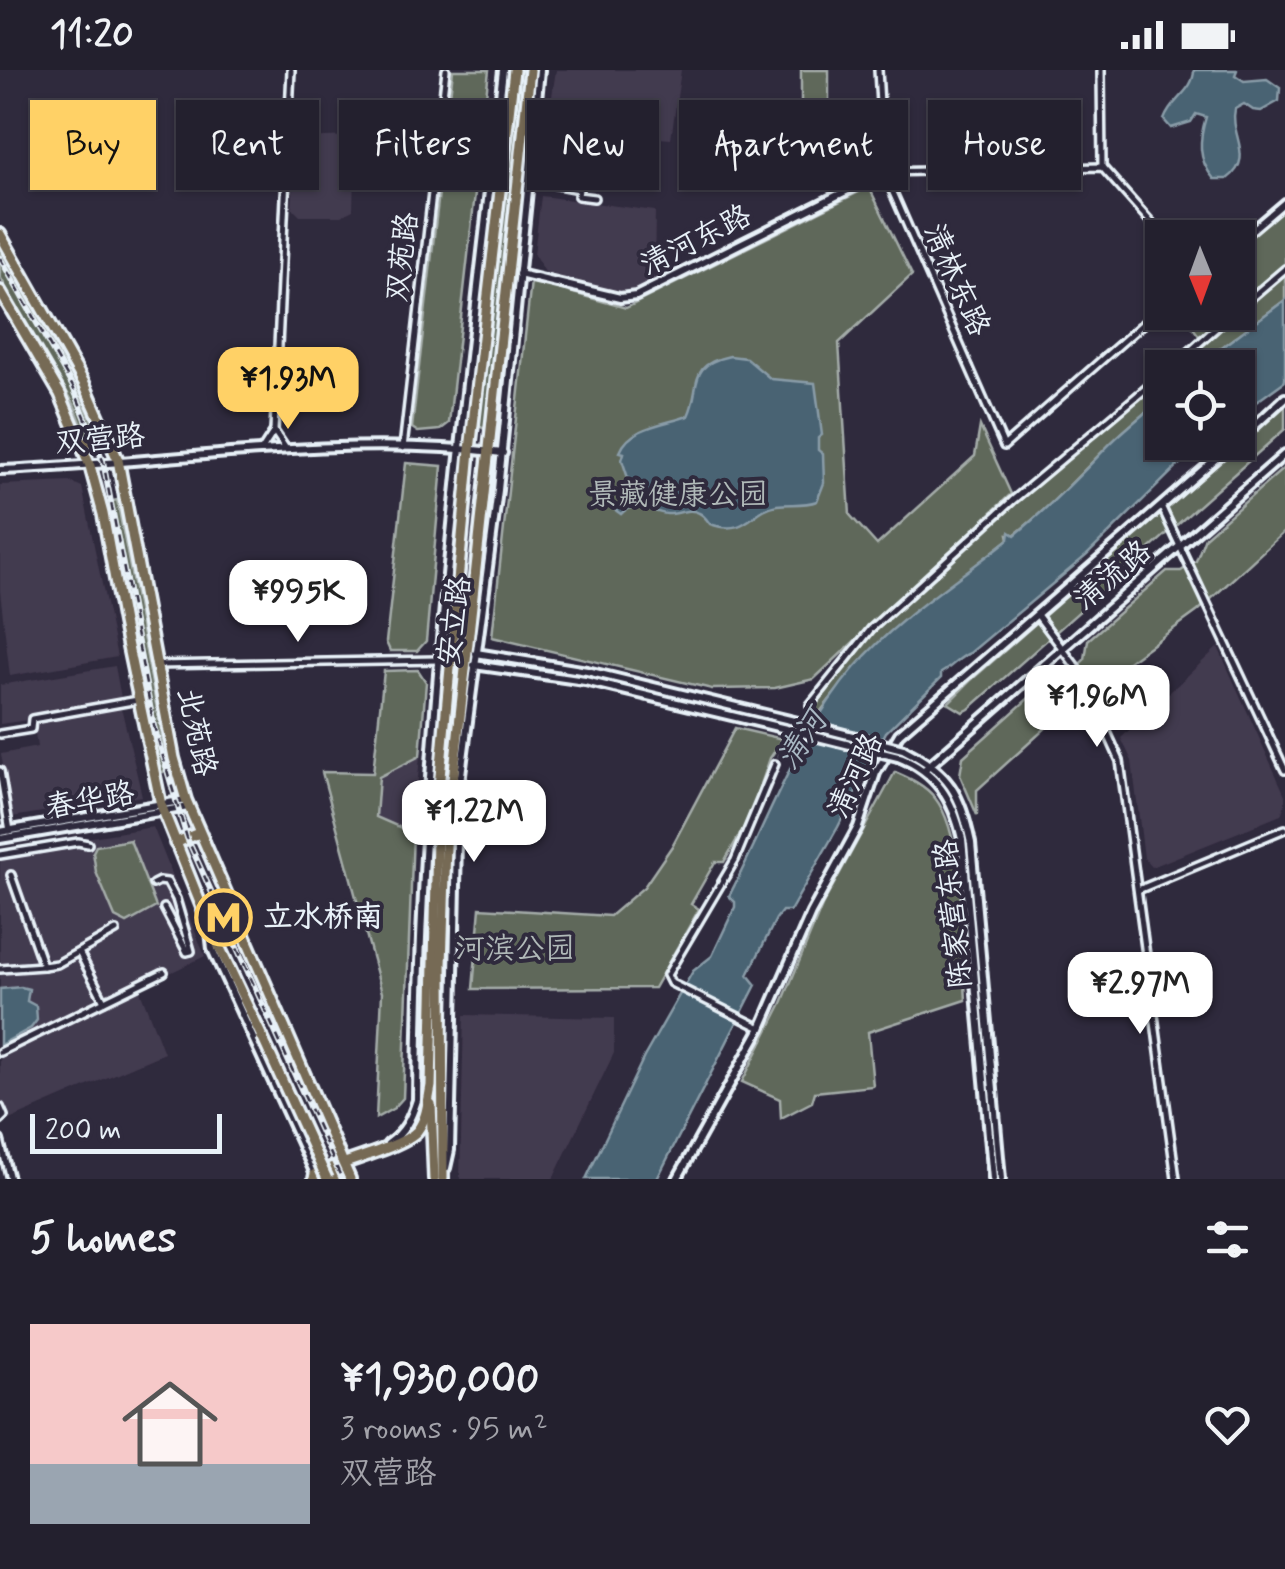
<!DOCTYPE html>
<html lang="en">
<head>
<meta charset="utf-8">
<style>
	:root { --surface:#23202e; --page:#2f2d3a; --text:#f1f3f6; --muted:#a3a3aa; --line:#403e4a; --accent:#ffd166 }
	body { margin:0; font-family:Mynerve,"LXGW WenKai TC",sans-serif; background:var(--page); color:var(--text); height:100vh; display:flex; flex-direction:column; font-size:38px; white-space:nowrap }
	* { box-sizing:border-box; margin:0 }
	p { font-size:32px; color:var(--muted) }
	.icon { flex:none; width:55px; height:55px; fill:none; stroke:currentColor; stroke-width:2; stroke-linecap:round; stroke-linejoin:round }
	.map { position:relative; height:1109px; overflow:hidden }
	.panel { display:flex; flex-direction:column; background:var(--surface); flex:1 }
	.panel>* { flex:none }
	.guide { position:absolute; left:30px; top:30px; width:1225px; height:90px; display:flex; gap:20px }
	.needle { width:65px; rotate:179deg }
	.buttons { position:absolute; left:1145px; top:150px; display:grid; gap:20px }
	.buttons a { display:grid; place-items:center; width:110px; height:110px; border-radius:0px; background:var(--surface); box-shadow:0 2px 8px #0004,0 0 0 2px var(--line); font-size:50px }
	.scale { position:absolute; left:30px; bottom:25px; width:192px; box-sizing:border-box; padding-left:10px; border:5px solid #e8f1f8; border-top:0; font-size:28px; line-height:35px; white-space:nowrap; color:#e8f1f8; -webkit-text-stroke:8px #2f2a3d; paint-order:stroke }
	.price { position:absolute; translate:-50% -85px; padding:0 22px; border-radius:20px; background:#fff; color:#222; font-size:32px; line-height:65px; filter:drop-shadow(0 2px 5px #0008) }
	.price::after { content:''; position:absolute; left:50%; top:60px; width:30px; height:22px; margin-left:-15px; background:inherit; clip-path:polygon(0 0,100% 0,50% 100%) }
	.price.current { background:var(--accent); color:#111 }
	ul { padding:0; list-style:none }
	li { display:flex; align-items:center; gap:30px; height:250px; padding:0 30px }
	li span { display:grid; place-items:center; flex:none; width:280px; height:200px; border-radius:0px; color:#555 }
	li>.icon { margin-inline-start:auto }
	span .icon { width:120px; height:120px; fill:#fffc; stroke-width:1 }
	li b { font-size:42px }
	h2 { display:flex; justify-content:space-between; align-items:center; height:120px; padding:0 30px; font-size:42px }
	.tag { padding:0 35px; border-radius:0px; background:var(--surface); box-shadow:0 2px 8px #0004,0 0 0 2px var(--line); font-size:35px; line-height:90px }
	.tag.current { background:var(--accent); color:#111 }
	.status { display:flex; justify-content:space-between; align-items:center; height:70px; padding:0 50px; background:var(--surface); direction:ltr }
	.status svg { height:28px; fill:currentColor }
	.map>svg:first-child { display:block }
	.built { fill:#433a4f }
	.green { fill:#5f675a; stroke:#a4aca9; stroke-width:2.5 }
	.water { fill:#4a6373; stroke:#899ca8; stroke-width:2.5 }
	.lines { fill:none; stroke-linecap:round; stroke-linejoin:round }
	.minor-tunnel { stroke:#4b4859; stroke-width:5; stroke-dasharray:5 2.5; stroke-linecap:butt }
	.minor-casing { stroke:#e8f1f8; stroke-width:12 }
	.tertiary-casing { stroke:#e8f1f8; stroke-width:14 }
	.primary-casing { stroke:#e8f1f8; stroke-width:16 }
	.minor { stroke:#2f2a3d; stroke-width:5 }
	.tertiary { stroke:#2f2a3d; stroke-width:6 }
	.primary { stroke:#766a55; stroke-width:9 }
	.rail-casing { stroke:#e8f1f8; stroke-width:6 }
	.rail { stroke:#2f2a3d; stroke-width:2.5; stroke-dasharray:8; stroke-linecap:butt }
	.tertiary-bridge-casing { stroke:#e8f1f8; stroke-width:14; stroke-linecap:butt }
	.primary-bridge-casing { stroke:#e8f1f8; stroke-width:16; stroke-linecap:butt }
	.tertiary-bridge { stroke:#2f2a3d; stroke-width:6 }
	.primary-bridge { stroke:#766a55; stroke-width:9 }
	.labels { text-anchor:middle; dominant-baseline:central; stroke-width:8; stroke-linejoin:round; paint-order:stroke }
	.street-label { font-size:30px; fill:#e8f1f8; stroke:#2f2a3d }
	.park-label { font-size:30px; fill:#b1bab9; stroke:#2f2a3d }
	.poi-label { font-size:30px; font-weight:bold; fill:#e8f1f8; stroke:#2f2a3d; text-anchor:start }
	.water-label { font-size:32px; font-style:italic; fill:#a9b8c3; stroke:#2f2a3d }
</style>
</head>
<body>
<div class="status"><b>11:20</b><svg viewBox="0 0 49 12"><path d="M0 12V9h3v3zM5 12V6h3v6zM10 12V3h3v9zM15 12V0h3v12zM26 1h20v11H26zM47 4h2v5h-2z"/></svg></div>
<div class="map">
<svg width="1285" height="1109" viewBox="0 0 1285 1109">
	<rect width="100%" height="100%" fill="#2f2a3d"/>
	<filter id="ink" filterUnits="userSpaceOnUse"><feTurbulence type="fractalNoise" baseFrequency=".01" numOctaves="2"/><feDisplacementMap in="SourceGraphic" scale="20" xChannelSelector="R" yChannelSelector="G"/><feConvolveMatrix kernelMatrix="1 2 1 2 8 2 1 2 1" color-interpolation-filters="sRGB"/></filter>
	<g filter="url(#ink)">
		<g class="built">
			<polygon points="556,0 681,0 671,69 547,59"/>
			<polygon points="355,66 353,140 341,146 300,146 292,138 297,68"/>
			<polygon points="541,126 655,141 654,211 625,225 545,202 534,184"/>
			<polygon points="71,412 82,417 117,587 10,606 0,521 0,415"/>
			<polygon points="1218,577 1285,725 1285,734 1281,745 1152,797 1144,788 1132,691 1121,668"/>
			<polygon points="115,596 121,628 32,644 28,650 0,654 0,615"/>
			<polygon points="116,636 122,641 142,726 12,747 1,684 37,677 33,649"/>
			<polygon points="420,686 413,763 376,747 380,706"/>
			<polygon points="153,757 205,886 139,918 164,983 9,1050 0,1028 0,782"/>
			<polygon points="464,945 614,948 614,983 553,1109 460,1109"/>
		</g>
		<g class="green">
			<polygon points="453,0 489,0 449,353 440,360 418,362 412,358"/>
			<polygon points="517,0 527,0 487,356 484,359 478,355"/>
			<polygon points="801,0 829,0 829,74 826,78 776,78 776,65 801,65"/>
			<polygon points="833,77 855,77 855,88 839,91 829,84 828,90 783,91 783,119 718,120 718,116 769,113 775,105 776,84 829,83"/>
			<polygon points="869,117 912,205 839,273 850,445 877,475 975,386 980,356 1011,424 814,609 775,618 712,619 492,567 531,211 626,238"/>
			<polygon points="1285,132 1285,230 1195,297 1171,298 1202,270 1186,248 1193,243 1238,242 1238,172"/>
			<polygon points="0,182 75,314 96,359 86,365 74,334 0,207"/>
			<path d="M1162,305V328C1145,343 1126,358 1110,374C1078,406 1050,437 1014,465L1008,464L1009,469C938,525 871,573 817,646L810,635L853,579L1012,431Z"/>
			<polygon points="1285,335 1285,359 969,639 963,642 948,633 970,611"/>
			<polygon points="406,393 442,396 426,571 417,581 390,581 386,572"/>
			<polygon points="1285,397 1285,461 1198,541 1081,626 977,720 977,745 960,705 963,687 1059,601 1070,604 1085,589 1088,570 1167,501 1181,501 1196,491 1205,467"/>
			<polygon points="117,430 168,698 163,702 158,700 143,638 105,433"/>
			<polygon points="418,600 426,612 420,686 379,707 376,747 413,763 403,1028 394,1038 376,1048 382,923 322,702 373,703 384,601"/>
			<polygon points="735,658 783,669 770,688 750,747 724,792 715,792 691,834 699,839 654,918 473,919 480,838 610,846 644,817 672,776"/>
			<path d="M895,702C909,708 925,715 935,728C966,767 962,878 966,930L868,962L873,1016L815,1022L812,1032L781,1048L780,1029L742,1012L782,933L822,836Z"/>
			<polygon points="130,770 156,837 127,853 115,847 96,802 93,782 96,776"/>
		</g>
		<g class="water">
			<path d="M1194,0H1237L1235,5L1244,11L1267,9L1280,18L1279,31L1261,41L1253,40L1244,34L1235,39C1229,65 1256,88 1227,109H1214C1197,89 1199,70 1206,47L1196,44L1191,52L1171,58L1164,50C1171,29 1194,21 1194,0Z"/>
			<polygon points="1285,230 1285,311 1238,345 1238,298 1195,297"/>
			<path d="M730,286L746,288L771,309L815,313L822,365L818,368V380L823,384L824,413L817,431C803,436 791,433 777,435C750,440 748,467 710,454C707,450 704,445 699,443C689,437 677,445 667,444C650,442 636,429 621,444L614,439L619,436L629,411L622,390L624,383L620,382C630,356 667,354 688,346C702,316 686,295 730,286Z"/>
			<path d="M1162,328V372L1201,373L1087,485L970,583C959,587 952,597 941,603V608L886,662L838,757L790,841H782L776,849L748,905L756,915L657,1109H586L644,987L693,901L712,886L735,837V832L729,826C769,750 798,663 855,597C898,547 958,510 1009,469L1010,462L1015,465C1049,437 1078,408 1108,376C1124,359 1145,344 1162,328Z"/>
			<polygon points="21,917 29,919 27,931 36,936 37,950 31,958 0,975 0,919"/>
		</g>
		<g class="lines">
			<polyline class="minor-tunnel" points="775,694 810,635"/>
			<defs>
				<g id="minor">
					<polyline points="878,0 884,102 1004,376 1162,237"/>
					<polyline points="1101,0 1102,97"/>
					<polyline points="532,79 553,114 579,119 578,126 594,128"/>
					<polyline points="884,102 1102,97 1165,168"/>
					<polyline points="850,103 852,113"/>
					<polyline points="1238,172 1285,132"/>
					<polyline points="1238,239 1285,199"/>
					<polyline points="1171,298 1234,242"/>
					<polyline points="274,361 286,379"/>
					<polyline points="403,378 446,0"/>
					<polyline points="261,381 274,361 291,0"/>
					<polyline points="1162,438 1285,700"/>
					<polyline points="1038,546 1080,602 1120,691 1176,1109"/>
					<polyline points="156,595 438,590"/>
					<polyline points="810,635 871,559 1012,431 1162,305"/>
					<polyline points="0,664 31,659 32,649 138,630"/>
					<polyline points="0,701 10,761"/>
					<polyline points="0,785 78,772 88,774"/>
					<polyline points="11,805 43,896 57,894 116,861"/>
					<polyline points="153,814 159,811 167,812 176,829 191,881 187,882 164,838"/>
					<polyline points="1138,820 1285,759"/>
					<polyline points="79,882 104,931"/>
					<polyline points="0,899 43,896"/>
					<polyline points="761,958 671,913 667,905 735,790 775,694"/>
					<polyline points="0,982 164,902"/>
					<polyline points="0,1037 4,1046 0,1050"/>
					<polyline points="0,1070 10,1109"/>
				</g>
				<g id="tertiary">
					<polyline points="519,204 620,228 636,226 884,102"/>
					<polyline points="1238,371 1285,328"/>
					<path d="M0,400C166,393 336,363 503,383"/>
					<polyline points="476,583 587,601 790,650"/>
					<polyline points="474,595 585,611 786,659"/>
					<path d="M903,679C950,703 960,723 971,773L1001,1109"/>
					<path d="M898,687C937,702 953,730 962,769L993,1109"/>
					<polyline points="924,700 1285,384"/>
					<polyline points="0,762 186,730"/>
					<polyline points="0,769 188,737"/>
					<polyline points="210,861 212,879 316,1106"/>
					<path d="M388,1074C405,1062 411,1049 417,1030C419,685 464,342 503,0"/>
					<polyline points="446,1098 450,1080 458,728 498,420 540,0"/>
					<polyline points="677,1109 761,958 811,843 858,757 876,703 899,664 1235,372"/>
				</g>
				<g id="primary">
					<polyline points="0,164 84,313 118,390 174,688 186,730 350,1109"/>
					<polyline points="0,221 60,324 90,396 103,444 123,553 161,735 209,855 262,967"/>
					<polyline points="82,373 109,368"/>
					<polyline points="175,773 199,763"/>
					<polyline points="431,1034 434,1109"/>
					<path d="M314,1109L315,1104C339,1093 403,1077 417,1061C427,1049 428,1031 431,1016L438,729L470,380L514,0"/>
					<polyline points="334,1109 341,1092"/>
					<polyline points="443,1109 442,894 446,775 530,0"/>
				</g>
			</defs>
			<use href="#minor" class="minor-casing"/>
			<use href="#tertiary" class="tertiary-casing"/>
			<use href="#primary" class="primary-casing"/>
			<use href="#minor" class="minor"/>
			<use href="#tertiary" class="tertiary"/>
			<use href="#primary" class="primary"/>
			<defs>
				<polyline id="rail" points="0,188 73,317 103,391 154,656 187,768 342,1109"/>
			</defs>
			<use href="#rail" class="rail-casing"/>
			<use href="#rail" class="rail"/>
			<defs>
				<g id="tertiary-bridge">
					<polyline points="790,650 903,679"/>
					<polyline points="786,659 898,687"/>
				</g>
				<polyline id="primary-bridge" points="262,967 327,1109"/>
			</defs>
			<use href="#tertiary-bridge" class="tertiary-bridge-casing"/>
			<use href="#primary-bridge" class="primary-bridge-casing"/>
			<use href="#tertiary-bridge" class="tertiary-bridge"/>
			<use href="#primary-bridge" class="primary-bridge"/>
		</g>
	</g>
	<defs>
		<symbol id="metro-ring" viewBox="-11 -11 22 22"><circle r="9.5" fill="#2f2a3d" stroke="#ffd166" stroke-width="1.5"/><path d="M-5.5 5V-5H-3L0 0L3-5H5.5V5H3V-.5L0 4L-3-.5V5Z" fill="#ffd166"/></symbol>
	</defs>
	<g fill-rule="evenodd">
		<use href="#metro-ring" x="192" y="816" width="63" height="63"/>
	</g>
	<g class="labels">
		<g class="street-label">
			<text transform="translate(696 171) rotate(-27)">清河东路</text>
			<text transform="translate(403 187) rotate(-83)">双苑路</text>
			<text transform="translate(956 210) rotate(66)">清林东路</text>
			<text transform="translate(100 370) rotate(-5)">双营路</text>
			<text transform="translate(1113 506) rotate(-40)">清流路</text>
			<text transform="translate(455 551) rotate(-82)">安立路</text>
			<text transform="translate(196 662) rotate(78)">北苑路</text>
			<text transform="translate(856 706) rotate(-65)">清河路</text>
			<text transform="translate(90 731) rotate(-10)">春华路</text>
			<text transform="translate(954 844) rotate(-96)">陈家营东路</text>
		</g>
		<g class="park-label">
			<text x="678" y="425">景藏健康公园</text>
			<text x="515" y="879">河滨公园</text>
		</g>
		<g class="poi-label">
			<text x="263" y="847">立水桥南</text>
		</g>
		<g class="water-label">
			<text transform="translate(803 670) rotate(-57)">清河</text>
		</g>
	</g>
</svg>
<div class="buttons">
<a><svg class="needle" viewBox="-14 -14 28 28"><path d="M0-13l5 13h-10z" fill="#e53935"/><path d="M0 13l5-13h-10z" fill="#a3a3aa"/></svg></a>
<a><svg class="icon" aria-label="locate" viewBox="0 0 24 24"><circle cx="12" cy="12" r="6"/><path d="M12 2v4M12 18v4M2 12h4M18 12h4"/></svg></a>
</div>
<div class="scale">200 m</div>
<b class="price current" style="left:288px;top:362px">¥1.93M</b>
<b class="price" style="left:298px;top:575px">¥995K</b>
<b class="price" style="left:1097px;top:680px">¥1.96M</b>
<b class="price" style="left:474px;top:795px">¥1.22M</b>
<b class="price" style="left:1140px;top:967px">¥2.97M</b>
<div class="guide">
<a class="tag current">Buy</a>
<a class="tag">Rent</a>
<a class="tag">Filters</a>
<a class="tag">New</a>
<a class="tag">Apartment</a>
<a class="tag">House</a>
</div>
</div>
<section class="panel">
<h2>5 homes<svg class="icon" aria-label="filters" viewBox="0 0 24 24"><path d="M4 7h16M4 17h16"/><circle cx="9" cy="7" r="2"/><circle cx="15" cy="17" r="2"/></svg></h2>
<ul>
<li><span style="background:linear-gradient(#f6c9c9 70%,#9aa5b1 0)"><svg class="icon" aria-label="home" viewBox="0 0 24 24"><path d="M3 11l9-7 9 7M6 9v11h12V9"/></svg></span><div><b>¥1,930,000</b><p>3 rooms · 95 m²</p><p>双营路</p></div><svg class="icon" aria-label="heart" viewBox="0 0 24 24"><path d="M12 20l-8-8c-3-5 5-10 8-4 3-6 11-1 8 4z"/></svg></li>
</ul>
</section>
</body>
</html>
